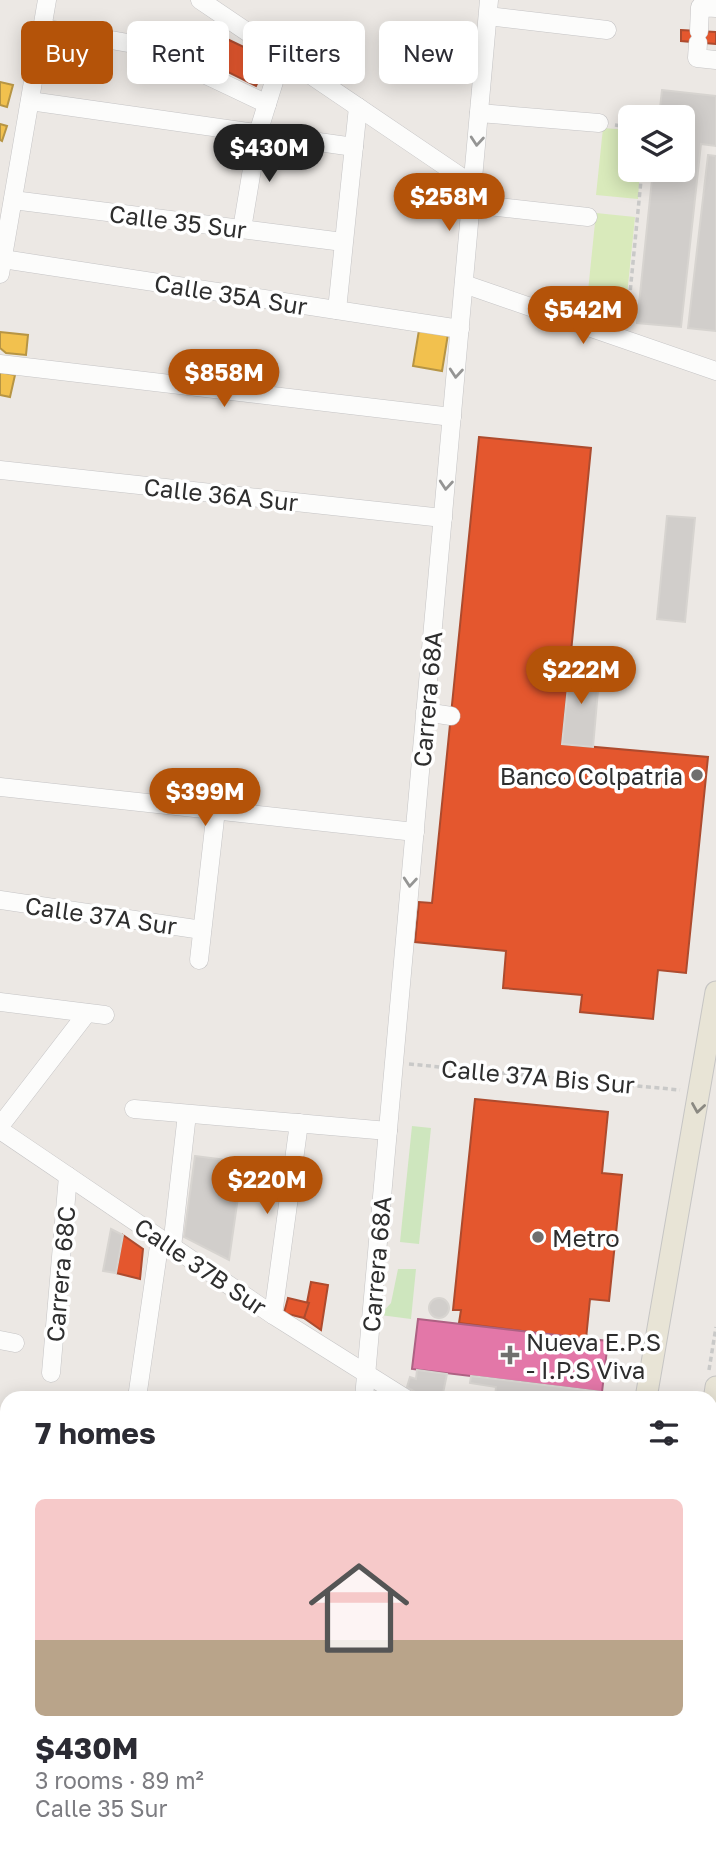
<!DOCTYPE html>
<html lang="en">
<head>
<meta charset="utf-8">
<style>
	:root { --surface:#fff; --page:#f2f2f3; --text:#2b2b33; --muted:#7c7c81; --accent:#b45309 }
	body { margin:0; font-family:"Golos Text",sans-serif; background:var(--page); color:var(--text); height:100vh; display:flex; flex-direction:column; font-size:26px; white-space:nowrap }
	* { box-sizing:border-box; margin:0 }
	p { font-size:23px; color:var(--muted) }
	.icon { flex:none; width:38px; height:38px; fill:none; stroke:currentColor; stroke-width:2; stroke-linecap:round; stroke-linejoin:round }
	.map { position:relative; flex:1; overflow:hidden }
	.side { position:absolute; left:0px; top:1391px; width:718px; height:471px; display:flex; flex-direction:column; background:var(--surface); border-radius:21px 21px 0 0; box-shadow:0 4px 18px #0003 }
	.side>* { flex:none }
	.top-card { position:absolute; left:21px; top:21px; width:676px; height:63px; display:flex; gap:14px }
	.fabs { position:absolute; left:618px; top:105px; display:grid; gap:14px }
	.fabs a { display:grid; place-items:center; width:77px; height:77px; border-radius:10px; background:var(--surface); box-shadow:0 4px 18px #0003; font-size:35px }
	.price { position:absolute; translate:-50% -60px; padding:0 16px; border-radius:24px; background:var(--accent); color:#fff; font-size:23px; line-height:46px; filter:drop-shadow(0 2px 4px #0008) }
	.price::after { content:''; position:absolute; left:50%; top:42px; width:21px; height:16px; margin-left:-10px; background:inherit; clip-path:polygon(0 0,100% 0,50% 100%) }
	.price.on { background:#222; color:#fff }
	ul { padding:0; list-style:none }
	li { display:grid; align-content:center; gap:14px; height:371px; padding:0 35px }
	li span { display:grid; place-items:center; height:217px; border-radius:10px; color:#555 }
	li>.icon { margin-inline-start:auto }
	span .icon { width:126px; height:126px; fill:#fffc; stroke-width:1 }
	li b { font-size:30px }
	h2 { display:flex; justify-content:space-between; align-items:center; height:84px; padding:0 35px; font-size:30px }
	.chip { padding:0 24px; border-radius:10px; background:var(--surface); box-shadow:0 4px 18px #0003; font-size:24px; line-height:63px }
	.chip.on { background:var(--accent); color:#fff }
	.map>svg:first-child { display:block }
	.green { fill:#cee6be }
	.pitch { fill:#d9eabb }
	.homes { fill:#f2c14e; stroke:#b79544; stroke-width:2 }
	.shops { fill:#e4572e; stroke:#ad4b2e; stroke-width:2 }
	.health { fill:#e377a8; stroke:#ad6183; stroke-width:2 }
	.building { fill:#d1cecb; stroke:#d7d4d0; stroke-width:2 }
	.lines { fill:none; stroke-linecap:round; stroke-linejoin:round }
	.minor-casing { stroke:#c5c4c5; stroke-width:19 }
	.major-casing { stroke:#c6c5c4; stroke-width:23 }
	.path { stroke:#c9c9c8; stroke-width:3.5; stroke-dasharray:5 3.5; stroke-linecap:butt }
	.minor { stroke:#fcfcfb; stroke-width:18 }
	.major { stroke:#e8e4d6; stroke-width:21 }
	.oneway { stroke:#959594 }
	.oneway2 { stroke:#8b8982 }
	.poi-dot { fill:#706f6e; stroke:#fff; stroke-width:2.5 }
	.labels { text-anchor:middle; dominant-baseline:central; stroke-width:7; stroke-linejoin:round; paint-order:stroke }
	.street-label { font-size:24px; fill:#2e2e2e; stroke:#fff }
	.poi-label { font-size:24px; fill:#2e2e2e; stroke:#fff; text-anchor:start }
</style>
</head>
<body>
<div class="map">
<svg width="716" height="1861" viewBox="0 0 716 1861">
	<rect width="100%" height="100%" fill="#ece8e4"/>
	<g class="green">
		<polygon points="412,1126 431,1128 419,1244 400,1242"/>
		<polygon points="398,1269 416,1269 411,1319 380,1315 391,1303"/>
	</g>
	<g class="pitch">
		<polygon points="603,128 630,130 630,170 640,170 638,199 596,195"/>
		<polygon points="596,213 635,217 626,305 587,301"/>
	</g>
	<g class="homes">
		<polygon points="0,82 13,85 7,107 0,105"/>
		<polygon points="0,124 7,126 2,141 0,140"/>
		<polygon points="419,330 448,334 442,371 413,366"/>
		<polygon points="0,332 28,335 26,355 6,353 0,348"/>
		<polygon points="0,372 15,375 10,397 0,395"/>
	</g>
	<g class="shops">
		<polygon points="681,30 716,32 716,44 681,41"/>
		<polygon points="227,39 269,59 256,86 214,65"/>
		<polygon points="479,437 591,448 562,744 708,757 686,973 658,970 653,1019 580,1012 582,995 503,988 506,951 415,942 419,902 432,903"/>
		<polygon points="475,1099 608,1112 602,1173 622,1175 609,1301 590,1299 586,1339 459,1323 461,1310 453,1310"/>
		<polygon points="123,1235 143,1249 140,1279 116,1273"/>
		<polygon points="311,1282 328,1285 321,1330 304,1318"/>
		<polygon points="288,1298 309,1303 304,1318 284,1313"/>
	</g>
	<polygon class="health" points="418,1319 608,1341 602,1392 412,1369"/>
	<g class="building">
		<polygon points="662,90 716,96 716,146 701,144 681,327 637,323 653,170 682,170 682,117 659,117"/>
		<polygon points="708,155 716,156 716,331 688,328"/>
		<polygon points="667,516 695,518 685,622 657,619"/>
		<polygon points="570,666 600,668 593,747 562,744"/>
		<polygon points="195,1156 243,1162 229,1260 184,1237"/>
		<polygon points="111,1229 123,1235 116,1273 103,1271"/>
		<circle cx="439" cy="1308" r="10"/>
		<polygon points="417,1370 447,1374 442,1398 426,1398 407,1387 410,1377 416,1379"/>
		<polygon points="471,1376 602,1392 616,1395 616,1398 495,1398 496,1387 470,1383"/>
		<polygon points="338,1855 378,1855 425,1861 337,1861"/>
	</g>
	<g class="lines">
		<defs>
			<g id="minor">
				<polyline points="200,0 473,185"/>
				<polyline points="488,16 607,30"/>
				<polyline points="43,28 145,46 267,104"/>
				<polyline points="699,31 700,7 716,8"/>
				<polyline points="698,43 697,58 716,60"/>
				<polyline points="30,101 354,147"/>
				<polyline points="479,113 599,123"/>
				<polyline points="13,200 343,242"/>
				<polyline points="471,204 588,217"/>
				<polyline points="242,229 258,133 282,56"/>
				<polyline points="3,259 460,329"/>
				<polyline points="0,274 47,0"/>
				<polyline points="464,284 716,371"/>
				<polyline points="337,310 358,107"/>
				<polyline points="0,364 452,417"/>
				<polyline points="0,470 443,518"/>
				<polyline points="425,712 451,716"/>
				<polyline points="0,787 415,832"/>
				<polyline points="0,900 202,930"/>
				<polyline points="199,960 216,810"/>
				<polyline points="0,1002 105,1015"/>
				<polyline points="134,1109 388,1131"/>
				<polyline points="0,1126 87,1013"/>
				<polyline points="0,1130 273,1315 405,1398"/>
				<polyline points="172,1247 187,1114"/>
				<polyline points="273,1315 299,1123"/>
				<polyline points="0,1340 15,1343"/>
				<polyline points="51,1373 68,1176"/>
				<polyline points="137,1398 160,1239"/>
				<polyline points="364,1398 489,0"/>
				<polyline points="0,1431 7,1432"/>
				<polyline points="0,1611 7,1563"/>
				<polyline points="0,1675 7,1675"/>
				<polyline points="710,1789 716,1789"/>
				<polyline points="319,1861 319,1855"/>
			</g>
			<g id="major">
				<polyline points="646,1398 716,992"/>
				<polyline points="710,1427 716,1387"/>
				<polyline points="592,1861 592,1855"/>
				<polyline points="664,1861 665,1855"/>
			</g>
		</defs>
		<use href="#minor" class="minor-casing"/>
		<use href="#major" class="major-casing"/>
		<g class="path">
			<polyline points="615,125 630,127"/>
			<polyline points="627,324 642,170"/>
			<polyline points="409,1064 680,1090"/>
			<polyline points="709,1370 716,1327"/>
			<polyline points="56,1861 57,1855"/>
			<polyline points="135,1861 135,1855"/>
		</g>
		<use href="#minor" class="minor"/>
		<use href="#major" class="major"/>
	</g>
	<defs><path id="oneway-chevron" d="M-2-3.5L2.5 0L-2 3.5" fill="none" stroke-width="1.6" stroke-linecap="round" stroke-linejoin="round" transform="scale(1.75)"/></defs>
	<g class="oneway">
		<use href="#oneway-chevron" transform="translate(477 141) rotate(95)"/>
		<use href="#oneway-chevron" transform="translate(456 373) rotate(95)"/>
		<use href="#oneway-chevron" transform="translate(446 485) rotate(95)"/>
		<use href="#oneway-chevron" transform="translate(410 882) rotate(95)"/>
	</g>
	<use class="oneway2" href="#oneway-chevron" transform="translate(698 1108) rotate(99)"/>
	<g class="poi-dot">
		<circle cx="697" cy="775" r="7"/>
		<circle cx="538" cy="1237" r="7"/>
		<path d="M506.5 1344.5h7v7h7v7h-7v7h-7v-7h-7v-7h7z"/>
	</g>
	<g class="labels">
		<g class="street-label">
			<text transform="translate(178 221) rotate(7)">Calle 35 Sur</text>
			<text transform="translate(231 294) rotate(9)">Calle 35A Sur</text>
			<text transform="translate(221 494) rotate(6)">Calle 36A Sur</text>
			<text transform="translate(427 699) rotate(-85)">Carrera 68A</text>
			<text transform="translate(101 915) rotate(8)">Calle 37A Sur</text>
			<text transform="translate(538 1076) rotate(5)">Calle 37A Bis Sur</text>
			<text transform="translate(376 1264) rotate(-85)">Carrera 68A</text>
			<text transform="translate(201 1266) rotate(34)">Calle 37B Sur</text>
			<text transform="translate(60 1274) rotate(-85)">Carrera 68C</text>
		</g>
		<g class="poi-label">
			<text x="683" y="775" text-anchor="end">Banco Colpatria</text>
			<text x="552" y="1237">Metro</text>
			<text x="526" y="1341">Nueva E.P.S<tspan x="526" dy="28">- I.P.S Viva</tspan></text>
		</g>
	</g>
</svg>
<div class="fabs">
<a><svg class="icon" aria-label="layers" viewBox="0 0 24 24"><path d="M12 4l9 5-9 5-9-5zM3 14l9 5 9-5"/></svg></a>
</div>
<b class="price on" style="left:269px;top:184px">$430M</b>
<b class="price" style="left:449px;top:233px">$258M</b>
<b class="price" style="left:583px;top:346px">$542M</b>
<b class="price" style="left:224px;top:409px">$858M</b>
<b class="price" style="left:581px;top:706px">$222M</b>
<b class="price" style="left:205px;top:828px">$399M</b>
<b class="price" style="left:267px;top:1216px">$220M</b>
<div class="top-card">
<a class="chip on">Buy</a>
<a class="chip">Rent</a>
<a class="chip">Filters</a>
<a class="chip">New</a>
</div>
<section class="side">
<h2>7 homes<svg class="icon" aria-label="filters" viewBox="0 0 24 24"><path d="M4 7h16M4 17h16"/><circle cx="9" cy="7" r="2"/><circle cx="15" cy="17" r="2"/></svg></h2>
<ul>
<li><span style="background:linear-gradient(#f6c9c9 65%,#b9a48a 0)"><svg class="icon" aria-label="home" viewBox="0 0 24 24"><path d="M3 11l9-7 9 7M6 9v11h12V9"/></svg></span><div><b>$430M</b><p>3 rooms · 89 m²</p><p>Calle 35 Sur</p></div></li>
</ul>
</section>
</div>
</body>
</html>
